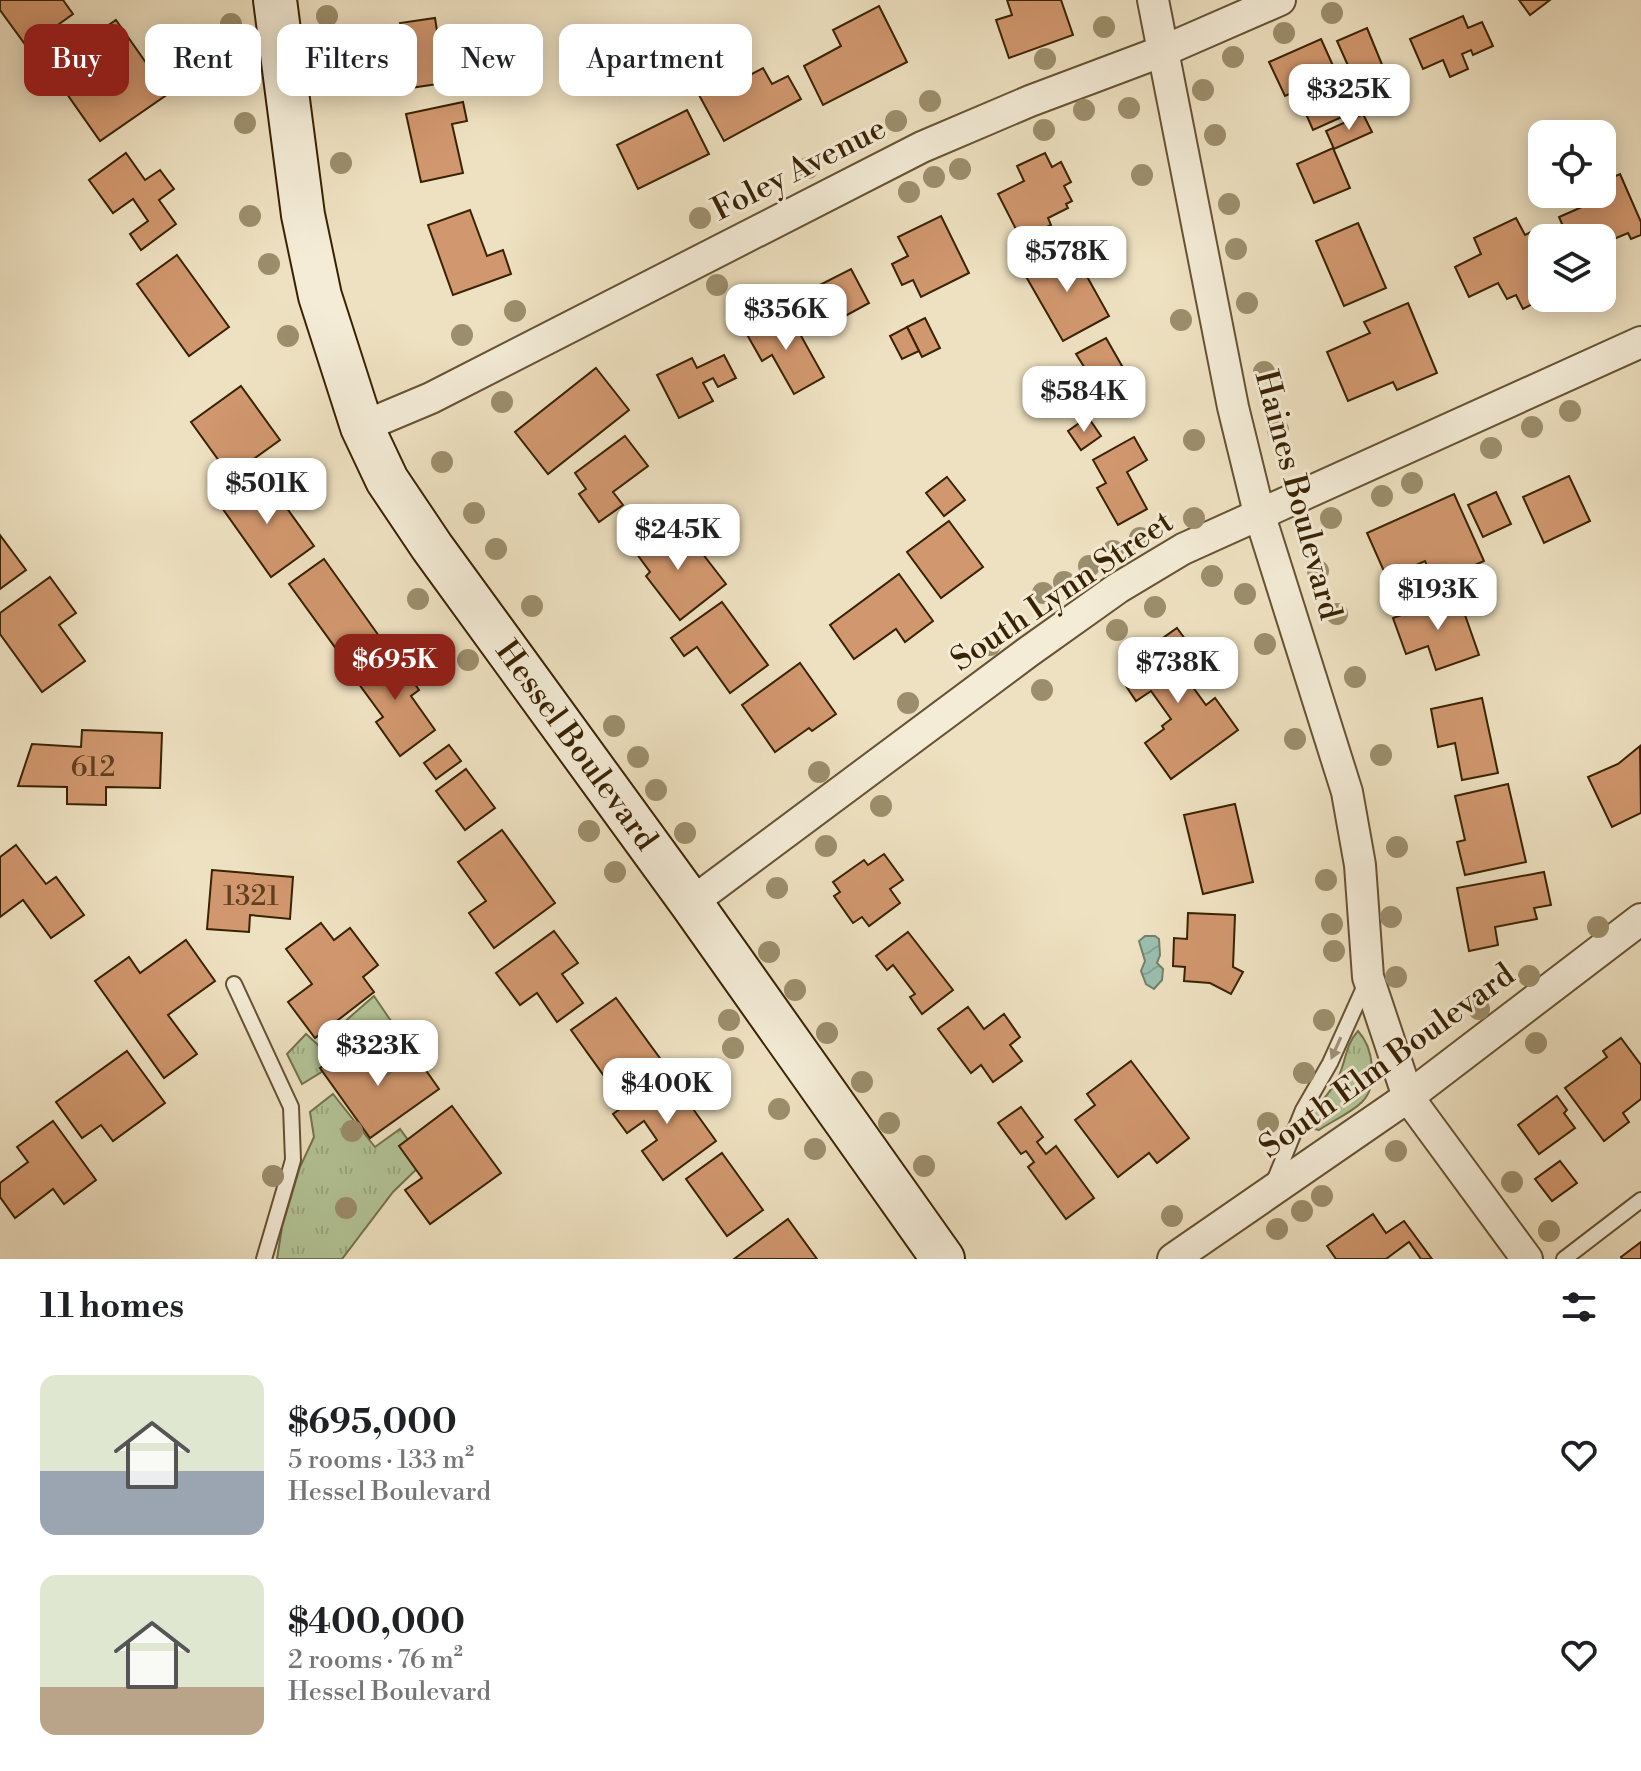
<!DOCTYPE html>
<html lang="en">
<head>
<meta charset="utf-8">
<style>
	:root { --surface:#fff; --page:#f2f2f2; --text:#202124; --muted:#757577; --accent:#8f2418 }
	body { margin:0; font-family:"Libre Bodoni",serif; background:var(--page); color:var(--text); height:100vh; display:flex; flex-direction:column; font-size:30px; white-space:nowrap }
	* { box-sizing:border-box; margin:0 }
	p { font-size:26px; color:var(--muted) }
	.icon { flex:none; width:44px; height:44px; fill:none; stroke:currentColor; stroke-width:2; stroke-linecap:round; stroke-linejoin:round }
	.map { position:relative; height:1259px; overflow:hidden }
	.side { display:flex; flex-direction:column; background:var(--surface); flex:1 }
	.side>* { flex:none }
	.hud { position:absolute; left:24px; top:24px; width:800px; height:72px; display:flex; gap:16px }
	.controls { position:absolute; left:1528px; top:120px; display:grid; gap:16px }
	.controls a { display:grid; place-items:center; width:88px; height:88px; border-radius:16px; background:var(--surface); box-shadow:0 4px 20px #0003; font-size:40px }
	.price { position:absolute; translate:-50% -68px; padding:0 18px; border-radius:16px; background:#fff; color:#222; font-size:26px; line-height:52px; filter:drop-shadow(0 2px 4px #0008) }
	.price::after { content:''; position:absolute; left:50%; top:48px; width:24px; height:18px; margin-left:-12px; background:inherit; clip-path:polygon(0 0,100% 0,50% 100%) }
	.price.active { background:var(--accent); color:#fff }
	ul { padding:0; list-style:none }
	li { display:flex; align-items:center; gap:24px; height:200px; padding:0 40px }
	li span { display:grid; place-items:center; flex:none; width:224px; height:160px; border-radius:16px; color:#555 }
	li>.icon { margin-inline-start:auto }
	span .icon { width:96px; height:96px; fill:#fffc; stroke-width:1 }
	li b { font-size:34px }
	h2 { display:flex; justify-content:space-between; align-items:center; height:96px; padding:0 40px; font-size:34px }
	.pill { padding:0 28px; border-radius:16px; background:var(--surface); box-shadow:0 4px 20px #0003; font-size:28px; line-height:72px }
	.pill.active { background:var(--accent); color:#fff }
	.map>svg:first-child { display:block }
	.grass { fill:url(#grass-tufts); stroke:#76734c; stroke-width:2 }
	.water { fill:url(#water-waves); stroke:#73806a; stroke-width:2 }
	.building { fill:#d1976e; stroke:#392202; stroke-width:2 }
	.lines { fill:none; stroke-linecap:round; stroke-linejoin:round }
	.lane-casing { stroke:#665232; stroke-width:18 }
	.street-casing { stroke:#665232; stroke-width:34 }
	.secondary-casing { stroke:#392202; stroke-width:46 }
	.lane { stroke:#f4ecd7; stroke-width:14 }
	.street { stroke:#f4ecd7; stroke-width:30 }
	.secondary { stroke:#f4ecd7; stroke-width:42 }
	.tree { fill:#9c8e6c }
	.oneway { fill:#a09177 }
	.labels { text-anchor:middle; dominant-baseline:central; stroke-width:6; stroke-linejoin:round; paint-order:stroke }
	.number-label { font-size:28px; fill:#5f3f1d }
	.street-label { font-size:32px; fill:#392202; stroke:#f4ecd7 }
</style>
</head>
<body>
<div class="map">
<svg width="1641" height="1259" viewBox="0 0 1641 1259">
	<defs>
		<pattern id="grass-tufts" width="24" height="20" patternUnits="userSpaceOnUse" patternTransform="scale(2)"><rect width="24" height="20" fill="#b3c497"/><path d="M3 7l-1-3M5 7V3M7 7l1-3M15 17l-1-3M17 17v-4M19 17l1-3" fill="none" stroke="#9ba880"/></pattern>
		<pattern id="water-waves" width="16" height="10" patternUnits="userSpaceOnUse" patternTransform="scale(2)"><rect width="16" height="10" fill="#9abeaf"/><path d="M0 5q4-4 8 0t8 0" fill="none" stroke="#85a395"/></pattern>
	</defs>
	<rect width="100%" height="100%" fill="#eee1c1"/>
	<filter id="stains"><feTurbulence type="fractalNoise" baseFrequency=".0025" numOctaves="4"/><feColorMatrix values="0 0 0 0 .2 0 0 0 0 .09 0 0 0 0 .02 0 0 0 .5 -.17"/></filter>
	<radialGradient id="worn" r=".72"><stop offset=".6" stop-color="#630" stop-opacity="0"/><stop offset="1" stop-color="#630" stop-opacity=".3"/></radialGradient>
	<g class="grass">
		<polygon points="374,996 395,1027 302,1084 287,1054 306,1034 318,1045"/>
		<path d="M1358,1031C1373,1047 1379,1085 1362,1102C1351,1113 1332,1121 1319,1130L1309,1128C1311,1107 1330,1096 1338,1078C1346,1062 1345,1045 1358,1031Z"/>
		<polygon points="333,1094 375,1147 400,1129 424,1162 393,1192 342,1259 277,1259 282,1227 300,1167 314,1137 310,1112"/>
	</g>
	<polygon class="water" points="1145,936 1155,936 1159,939 1160,955 1157,963 1163,969 1162,980 1154,989 1146,984 1141,971 1145,961 1139,941"/>
	<g class="building">
		<polygon points="0,0 63,0 73,14 27,47 0,10"/>
		<polygon points="1007,0 1061,0 1073,35 1009,58 996,20 1012,15"/>
		<polygon points="1519,0 1550,0 1530,15"/>
		<polygon points="879,6 907,62 823,105 804,66 841,46 833,30"/>
		<polygon points="1463,16 1468,28 1482,22 1493,46 1473,55 1471,50 1462,54 1468,69 1450,77 1443,60 1423,69 1410,39"/>
		<polygon points="435,18 445,83 410,88 400,23"/>
		<polygon points="116,20 168,94 100,141 48,67"/>
		<polygon points="1367,28 1383,67 1354,79 1337,41"/>
		<polygon points="1321,39 1347,97 1337,101 1344,116 1313,130 1296,91 1285,96 1269,62"/>
		<polygon points="726,66 735,83 763,68 772,84 788,76 801,99 724,141 693,84"/>
		<polygon points="463,102 467,121 452,124 463,173 421,182 406,114"/>
		<polygon points="687,110 709,154 638,189 617,145"/>
		<polygon points="1363,114 1372,132 1334,149 1326,131"/>
		<polygon points="1333,148 1350,188 1314,203 1297,164"/>
		<polygon points="126,153 145,180 160,170 174,189 159,200 176,224 141,250 130,234 148,221 133,199 113,213 89,180"/>
		<polygon points="1045,153 1052,167 1061,162 1071,182 1064,186 1072,201 1066,204 1068,208 1048,218 1051,225 1021,239 998,194 1024,181 1017,166"/>
		<polygon points="1620,174 1641,222 1641,235 1631,239 1628,233 1602,244 1602,238 1568,238 1559,217 1598,200 1595,194 1602,194 1602,182"/>
		<polygon points="470,210 487,256 503,250 511,274 453,295 428,225"/>
		<polygon points="941,216 969,273 921,297 913,280 902,285 892,264 908,256 898,237"/>
		<polygon points="1516,218 1525,235 1541,227 1546,238 1542,238 1542,268 1530,273 1542,299 1523,309 1516,295 1507,299 1498,283 1469,297 1455,267 1481,254 1474,238"/>
		<polygon points="1358,223 1386,288 1344,306 1316,241"/>
		<polygon points="1070,246 1109,316 1063,341 1024,273"/>
		<polygon points="177,255 229,327 189,356 137,284"/>
		<polygon points="851,269 869,303 827,326 808,291"/>
		<polygon points="1408,303 1437,373 1397,390 1393,382 1348,401 1327,352 1370,333 1364,322"/>
		<polygon points="779,313 788,329 795,325 824,377 794,394 772,355 762,361 745,331"/>
		<polygon points="925,318 940,348 922,357 907,327"/>
		<polygon points="907,327 919,351 902,359 890,336"/>
		<polygon points="1106,338 1122,366 1112,372 1123,393 1089,412 1071,379 1086,370 1076,354"/>
		<polygon points="724,355 736,378 718,387 713,378 703,383 713,401 679,418 657,375 692,358 697,368"/>
		<polygon points="596,368 629,410 548,474 515,432"/>
		<polygon points="241,386 280,440 230,476 191,422"/>
		<polygon points="1088,417 1101,436 1081,450 1068,431"/>
		<polygon points="625,436 648,466 613,492 623,505 599,522 579,494 586,489 575,473"/>
		<polygon points="1134,437 1147,460 1127,472 1147,509 1118,525 1097,488 1106,483 1093,460"/>
		<polygon points="263,475 314,546 271,577 220,505"/>
		<polygon points="1569,476 1590,521 1544,543 1523,497"/>
		<polygon points="947,477 965,500 944,516 926,493"/>
		<polygon points="1496,492 1511,524 1483,537 1468,505"/>
		<polygon points="1454,494 1484,561 1435,583 1425,561 1387,578 1367,533"/>
		<polygon points="949,521 983,567 941,598 907,552"/>
		<polygon points="653,529 670,550 688,535 726,584 680,620 646,576 650,572 631,546"/>
		<polygon points="0,535 26,570 0,589"/>
		<polygon points="324,559 379,636 345,661 289,584"/>
		<polygon points="899,574 933,621 905,642 896,629 854,659 830,625"/>
		<polygon points="50,577 76,613 59,625 85,661 42,692 0,634 0,613"/>
		<polygon points="1458,595 1479,655 1436,670 1428,646 1406,654 1393,618"/>
		<polygon points="722,602 768,665 730,693 697,647 684,656 671,638"/>
		<polygon points="1177,628 1202,662 1184,675 1206,705 1215,698 1238,730 1171,779 1145,743 1164,729 1162,726 1171,719 1151,691 1136,701 1120,677 1150,655 1146,650"/>
		<polygon points="390,649 419,690 411,696 435,730 400,756 376,722 383,717 353,676"/>
		<polygon points="800,663 836,714 812,731 809,728 775,752 742,705"/>
		<polygon points="1482,698 1498,773 1462,780 1455,743 1438,747 1431,709"/>
		<polygon points="82,730 162,733 160,788 106,787 106,805 67,804 67,787 18,786 32,744 81,747"/>
		<polygon points="449,745 461,761 436,779 424,763"/>
		<polygon points="1640,746 1641,813 1612,827 1588,777 1618,764"/>
		<polygon points="466,769 495,808 465,830 436,791"/>
		<polygon points="1508,784 1526,862 1465,875 1457,842 1465,840 1455,796"/>
		<polygon points="1235,804 1253,882 1203,894 1184,815"/>
		<polygon points="502,830 555,903 494,948 469,913 486,901 458,862"/>
		<polygon points="16,845 46,884 56,877 84,915 51,938 23,900 0,917 0,857"/>
		<polygon points="884,854 903,880 890,889 900,903 869,926 862,917 853,923 834,896 840,892 833,882 864,860 868,865"/>
		<polygon points="212,870 293,877 290,919 250,915 249,932 207,929"/>
		<polygon points="1544,872 1551,905 1534,908 1537,919 1495,927 1498,945 1469,951 1457,888"/>
		<polygon points="1188,913 1235,915 1233,967 1243,972 1231,994 1210,983 1184,981 1185,967 1173,966 1174,938 1187,939"/>
		<polygon points="321,923 334,940 350,928 378,965 363,977 374,992 315,1038 288,1002 312,984 286,949"/>
		<polygon points="554,931 578,963 562,974 583,1003 557,1022 537,993 520,1005 496,973"/>
		<polygon points="908,932 953,990 922,1014 910,997 915,994 893,965 887,970 876,956"/>
		<polygon points="186,940 215,981 168,1015 197,1054 164,1078 95,981 129,957 140,973"/>
		<polygon points="616,998 662,1061 617,1094 571,1030"/>
		<polygon points="968,1007 984,1029 1004,1014 1020,1037 1010,1045 1022,1061 993,1082 981,1065 971,1073 938,1029"/>
		<polygon points="1621,1038 1641,1065 1641,1099 1623,1113 1629,1122 1604,1141 1565,1088 1607,1057 1603,1051"/>
		<polygon points="354,1044 378,1077 413,1052 439,1089 370,1138 320,1068"/>
		<polygon points="127,1051 165,1103 113,1141 101,1125 82,1138 56,1102"/>
		<polygon points="1131,1061 1189,1138 1157,1163 1149,1153 1118,1177 1075,1120 1095,1105 1087,1094"/>
		<polygon points="668,1074 716,1141 663,1180 642,1151 657,1140 644,1121 627,1133 613,1114"/>
		<polygon points="1557,1096 1567,1110 1564,1113 1575,1128 1539,1154 1518,1125"/>
		<polygon points="452,1106 501,1173 430,1224 405,1190 422,1178 399,1146"/>
		<polygon points="1021,1107 1043,1137 1037,1142 1046,1154 1056,1146 1094,1198 1066,1219 1028,1167 1034,1162 1026,1151 1021,1154 998,1123"/>
		<polygon points="53,1121 96,1180 64,1204 53,1189 15,1218 0,1197 0,1183 28,1162 17,1147"/>
		<polygon points="722,1153 763,1210 727,1236 686,1179"/>
		<polygon points="1560,1161 1577,1183 1552,1201 1535,1179"/>
		<polygon points="1373,1214 1386,1233 1404,1221 1432,1259 1421,1259 1409,1242 1386,1259 1336,1259 1327,1246"/>
		<polygon points="788,1219 817,1259 734,1259"/>
		<polygon points="1641,1242 1641,1259 1622,1259 1621,1257"/>
	</g>
	<g class="lines">
		<defs>
			<g id="lane">
				<polyline points="234,984 291,1107 293,1160 264,1259"/>
				<polyline points="1273,1184 1303,1110 1330,1063 1367,981"/>
				<polyline points="1564,1259 1641,1200"/>
			</g>
			<g id="street">
				<polyline points="1153,0 1233,407 1259,513 1347,792 1360,865 1368,977 1408,1097 1527,1259"/>
				<polyline points="362,427 431,398 922,147 1030,101 1163,51 1280,0"/>
				<polyline points="691,903 1028,652 1118,588 1183,549 1641,342"/>
				<polyline points="1173,1259 1408,1097 1641,919"/>
			</g>
			<g id="secondary">
				<path id="s1" d="M275,0L303,215L320,296L362,427L387,480L432,547L691,903L943,1259"/>
			</g>
		</defs>
		<use href="#lane" class="lane-casing"/>
		<use href="#street" class="street-casing"/>
		<use href="#secondary" class="secondary-casing"/>
		<use href="#lane" class="lane"/>
		<use href="#street" class="street"/>
		<use href="#secondary" class="secondary"/>
	</g>
	<g class="tree">
		<circle cx="1332" cy="13" r="11"/>
		<circle cx="327" cy="16" r="11"/>
		<circle cx="231" cy="24" r="11"/>
		<circle cx="1104" cy="27" r="11"/>
		<circle cx="1284" cy="33" r="11"/>
		<circle cx="234" cy="47" r="11"/>
		<circle cx="1233" cy="57" r="11"/>
		<circle cx="1045" cy="59" r="11"/>
		<circle cx="231" cy="83" r="11"/>
		<circle cx="1203" cy="90" r="11"/>
		<circle cx="930" cy="101" r="11"/>
		<circle cx="1129" cy="108" r="11"/>
		<circle cx="1084" cy="110" r="11"/>
		<circle cx="896" cy="121" r="11"/>
		<circle cx="245" cy="123" r="11"/>
		<circle cx="1044" cy="130" r="11"/>
		<circle cx="1215" cy="135" r="11"/>
		<circle cx="341" cy="163" r="11"/>
		<circle cx="808" cy="168" r="11"/>
		<circle cx="960" cy="169" r="11"/>
		<circle cx="1142" cy="175" r="11"/>
		<circle cx="934" cy="177" r="11"/>
		<circle cx="909" cy="192" r="11"/>
		<circle cx="1229" cy="204" r="11"/>
		<circle cx="250" cy="216" r="11"/>
		<circle cx="700" cy="218" r="11"/>
		<circle cx="1236" cy="249" r="11"/>
		<circle cx="269" cy="264" r="11"/>
		<circle cx="717" cy="285" r="11"/>
		<circle cx="1247" cy="303" r="11"/>
		<circle cx="515" cy="311" r="11"/>
		<circle cx="1181" cy="320" r="11"/>
		<circle cx="462" cy="335" r="11"/>
		<circle cx="288" cy="336" r="11"/>
		<circle cx="1264" cy="372" r="11"/>
		<circle cx="502" cy="402" r="11"/>
		<circle cx="1570" cy="411" r="11"/>
		<circle cx="1532" cy="427" r="11"/>
		<circle cx="1278" cy="430" r="11"/>
		<circle cx="1194" cy="440" r="11"/>
		<circle cx="1491" cy="448" r="11"/>
		<circle cx="442" cy="462" r="11"/>
		<circle cx="1412" cy="483" r="11"/>
		<circle cx="1382" cy="496" r="11"/>
		<circle cx="474" cy="513" r="11"/>
		<circle cx="1194" cy="518" r="11"/>
		<circle cx="1331" cy="518" r="11"/>
		<circle cx="1140" cy="538" r="11"/>
		<circle cx="496" cy="549" r="11"/>
		<circle cx="1113" cy="551" r="11"/>
		<circle cx="1089" cy="566" r="11"/>
		<circle cx="1318" cy="571" r="11"/>
		<circle cx="1212" cy="576" r="11"/>
		<circle cx="1064" cy="582" r="11"/>
		<circle cx="1043" cy="593" r="11"/>
		<circle cx="1245" cy="594" r="11"/>
		<circle cx="418" cy="599" r="11"/>
		<circle cx="532" cy="606" r="11"/>
		<circle cx="1155" cy="607" r="11"/>
		<circle cx="1337" cy="614" r="11"/>
		<circle cx="1117" cy="630" r="11"/>
		<circle cx="1265" cy="644" r="11"/>
		<circle cx="990" cy="645" r="11"/>
		<circle cx="468" cy="660" r="11"/>
		<circle cx="1355" cy="677" r="11"/>
		<circle cx="1042" cy="690" r="11"/>
		<circle cx="908" cy="703" r="11"/>
		<circle cx="614" cy="726" r="11"/>
		<circle cx="1295" cy="739" r="11"/>
		<circle cx="1381" cy="755" r="11"/>
		<circle cx="638" cy="757" r="11"/>
		<circle cx="819" cy="772" r="11"/>
		<circle cx="656" cy="790" r="11"/>
		<circle cx="881" cy="806" r="11"/>
		<circle cx="589" cy="831" r="11"/>
		<circle cx="685" cy="833" r="11"/>
		<circle cx="826" cy="846" r="11"/>
		<circle cx="1397" cy="847" r="11"/>
		<circle cx="615" cy="872" r="11"/>
		<circle cx="1326" cy="880" r="11"/>
		<circle cx="777" cy="888" r="11"/>
		<circle cx="1391" cy="917" r="11"/>
		<circle cx="1332" cy="924" r="11"/>
		<circle cx="1598" cy="927" r="11"/>
		<circle cx="1334" cy="951" r="11"/>
		<circle cx="769" cy="952" r="11"/>
		<circle cx="1529" cy="976" r="11"/>
		<circle cx="1396" cy="977" r="11"/>
		<circle cx="795" cy="990" r="11"/>
		<circle cx="1479" cy="1009" r="11"/>
		<circle cx="729" cy="1020" r="11"/>
		<circle cx="1324" cy="1020" r="11"/>
		<circle cx="827" cy="1033" r="11"/>
		<circle cx="1536" cy="1043" r="11"/>
		<circle cx="733" cy="1048" r="11"/>
		<circle cx="383" cy="1066" r="11"/>
		<circle cx="1304" cy="1073" r="11"/>
		<circle cx="862" cy="1082" r="11"/>
		<circle cx="779" cy="1109" r="11"/>
		<circle cx="889" cy="1123" r="11"/>
		<circle cx="1268" cy="1123" r="11"/>
		<circle cx="352" cy="1131" r="11"/>
		<circle cx="815" cy="1149" r="11"/>
		<circle cx="1396" cy="1151" r="11"/>
		<circle cx="924" cy="1166" r="11"/>
		<circle cx="273" cy="1176" r="11"/>
		<circle cx="1512" cy="1182" r="11"/>
		<circle cx="1322" cy="1196" r="11"/>
		<circle cx="346" cy="1208" r="11"/>
		<circle cx="1302" cy="1211" r="11"/>
		<circle cx="1172" cy="1216" r="11"/>
		<circle cx="1277" cy="1229" r="11"/>
		<circle cx="1549" cy="1231" r="11"/>
	</g>
	<defs><path id="oneway-solid" d="M-6-.8H1V-3.2L6.5 0L1 3.2V.8H-6Z" transform="scale(2)"/></defs>
	<use class="oneway" href="#oneway-solid" transform="translate(1336 1048) rotate(114)"/>
	<g class="labels">
		<g class="number-label">
			<text x="93" y="767">612</text>
			<text x="251" y="896">1321</text>
		</g>
		<g class="street-label">
			<text transform="translate(799 169) rotate(-27)">Foley Avenue</text>
			<text transform="translate(1298 495) rotate(75)">Haines Boulevard</text>
			<text transform="translate(1062 591) rotate(-34)">South Lynn Street</text>
			<text stroke="none"><textPath href="#s1" startOffset="822">Hessel Boulevard</textPath></text>
			<text transform="translate(1387 1061) rotate(-36)">South Elm Boulevard</text>
		</g>
	</g>
	<rect width="100%" height="100%" filter="url(#stains)"/>
	<rect width="100%" height="100%" fill="url(#worn)"/>
</svg>
<div class="controls">
<a><svg class="icon" aria-label="locate" viewBox="0 0 24 24"><circle cx="12" cy="12" r="6"/><path d="M12 2v4M12 18v4M2 12h4M18 12h4"/></svg></a>
<a><svg class="icon" aria-label="layers" viewBox="0 0 24 24"><path d="M12 4l9 5-9 5-9-5zM3 14l9 5 9-5"/></svg></a>
</div>
<b class="price" style="left:1349px;top:132px">$325K</b>
<b class="price" style="left:1067px;top:294px">$578K</b>
<b class="price" style="left:786px;top:352px">$356K</b>
<b class="price" style="left:1084px;top:434px">$584K</b>
<b class="price" style="left:267px;top:526px">$501K</b>
<b class="price" style="left:678px;top:572px">$245K</b>
<b class="price" style="left:1438px;top:632px">$193K</b>
<b class="price active" style="left:395px;top:702px">$695K</b>
<b class="price" style="left:1178px;top:705px">$738K</b>
<b class="price" style="left:378px;top:1088px">$323K</b>
<b class="price" style="left:667px;top:1126px">$400K</b>
<div class="hud">
<a class="pill active">Buy</a>
<a class="pill">Rent</a>
<a class="pill">Filters</a>
<a class="pill">New</a>
<a class="pill">Apartment</a>
</div>
</div>
<section class="side">
<h2>11 homes<svg class="icon" aria-label="filters" viewBox="0 0 24 24"><path d="M4 7h16M4 17h16"/><circle cx="9" cy="7" r="2"/><circle cx="15" cy="17" r="2"/></svg></h2>
<ul>
<li><span style="background:linear-gradient(#dfe7d0 60%,#9aa5b1 0)"><svg class="icon" aria-label="home" viewBox="0 0 24 24"><path d="M3 11l9-7 9 7M6 9v11h12V9"/></svg></span><div><b>$695,000</b><p>5 rooms · 133 m²</p><p>Hessel Boulevard</p></div><svg class="icon" aria-label="heart" viewBox="0 0 24 24"><path d="M12 20l-8-8c-3-5 5-10 8-4 3-6 11-1 8 4z"/></svg></li>
<li><span style="background:linear-gradient(#dfe7d0 70%,#b9a48a 0)"><svg class="icon" aria-label="home" viewBox="0 0 24 24"><path d="M3 11l9-7 9 7M6 9v11h12V9"/></svg></span><div><b>$400,000</b><p>2 rooms · 76 m²</p><p>Hessel Boulevard</p></div><svg class="icon" aria-label="heart" viewBox="0 0 24 24"><path d="M12 20l-8-8c-3-5 5-10 8-4 3-6 11-1 8 4z"/></svg></li>
</ul>
</section>
</body>
</html>
